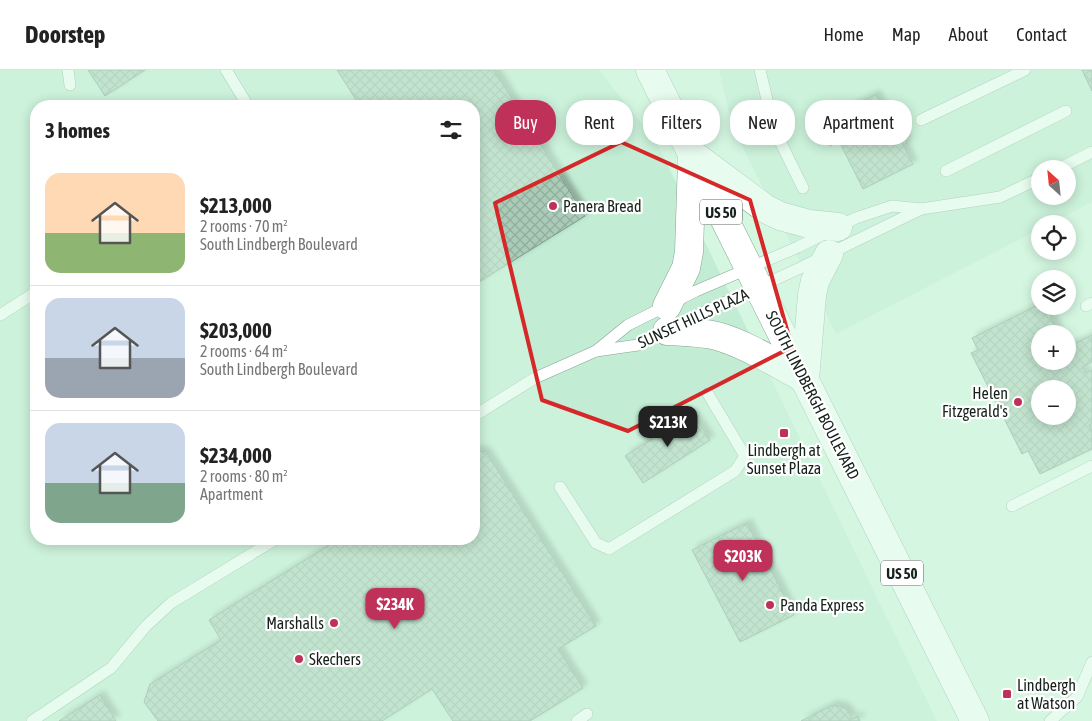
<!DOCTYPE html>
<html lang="en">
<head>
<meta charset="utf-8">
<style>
	:root { --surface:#fff; --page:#f2f2f2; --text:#222; --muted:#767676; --line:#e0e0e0; --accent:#c03159 }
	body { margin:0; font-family:"Asap Condensed",sans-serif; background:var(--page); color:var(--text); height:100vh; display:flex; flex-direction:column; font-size:19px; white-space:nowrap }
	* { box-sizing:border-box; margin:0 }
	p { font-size:16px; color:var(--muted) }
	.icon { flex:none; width:28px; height:28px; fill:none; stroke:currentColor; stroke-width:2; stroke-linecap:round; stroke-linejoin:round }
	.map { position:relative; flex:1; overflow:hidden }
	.panel { position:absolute; left:30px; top:30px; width:450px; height:445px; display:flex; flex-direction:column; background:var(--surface); border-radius:20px; box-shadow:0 2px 12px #0003 }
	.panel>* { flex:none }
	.top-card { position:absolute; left:495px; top:30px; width:475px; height:45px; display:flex; gap:10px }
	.needle { width:32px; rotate:333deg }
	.tools { position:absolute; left:1031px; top:90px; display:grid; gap:10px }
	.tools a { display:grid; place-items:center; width:45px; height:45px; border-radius:50%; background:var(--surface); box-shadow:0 2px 12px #0003; font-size:25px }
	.price { position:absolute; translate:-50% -42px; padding:0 11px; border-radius:10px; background:var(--accent); color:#fff; font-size:16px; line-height:32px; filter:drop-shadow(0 1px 2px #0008) }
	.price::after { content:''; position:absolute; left:50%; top:30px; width:15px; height:11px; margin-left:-8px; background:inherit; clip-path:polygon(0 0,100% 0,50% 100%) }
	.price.selected { background:#222; color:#fff }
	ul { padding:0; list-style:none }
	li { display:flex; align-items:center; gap:15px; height:125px; padding:0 15px }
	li+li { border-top:1px solid var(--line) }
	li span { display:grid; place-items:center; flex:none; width:140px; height:100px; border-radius:15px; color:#555 }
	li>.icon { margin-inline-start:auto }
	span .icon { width:60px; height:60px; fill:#fffc; stroke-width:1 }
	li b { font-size:21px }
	h2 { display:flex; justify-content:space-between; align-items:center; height:60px; padding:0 15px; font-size:21px }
	.chip { padding:0 18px; border-radius:20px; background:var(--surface); box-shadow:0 2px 12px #0003; font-size:18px; line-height:45px }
	.chip.selected { background:var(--accent); color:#fff }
	header { display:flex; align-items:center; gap:30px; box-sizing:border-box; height:70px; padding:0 25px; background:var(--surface); border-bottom:1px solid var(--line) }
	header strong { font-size:24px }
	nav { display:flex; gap:28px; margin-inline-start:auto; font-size:18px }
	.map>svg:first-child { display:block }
	.built { fill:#c2ecd3; fill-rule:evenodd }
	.building { fill:url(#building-cross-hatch); stroke:#7b9b89; fill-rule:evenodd; filter:url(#shadow) }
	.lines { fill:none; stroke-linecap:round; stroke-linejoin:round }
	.service-casing { stroke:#85a592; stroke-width:12 }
	.primary-casing { stroke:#85a592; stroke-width:29 }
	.service { stroke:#fff; stroke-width:11 }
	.primary { stroke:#fff; stroke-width:28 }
	.marked { fill:none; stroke:#d62828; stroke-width:4; stroke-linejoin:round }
	.poi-dot { fill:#c03159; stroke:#fff; stroke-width:2 }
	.labels { text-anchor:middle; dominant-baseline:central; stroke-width:4.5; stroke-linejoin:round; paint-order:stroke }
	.shield { fill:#fff; stroke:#5b645f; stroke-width:1 }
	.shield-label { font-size:15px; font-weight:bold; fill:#15211a }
	.poi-label { font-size:16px; fill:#15211a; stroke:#fff; text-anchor:start }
	.street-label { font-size:16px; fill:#15211a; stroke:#fff }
</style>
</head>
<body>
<header>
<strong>Doorstep</strong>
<nav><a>Home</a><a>Map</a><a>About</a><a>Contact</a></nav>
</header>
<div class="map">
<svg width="1092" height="651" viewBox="0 0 1092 651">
	<defs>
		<pattern id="building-cross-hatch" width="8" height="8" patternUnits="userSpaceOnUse" patternTransform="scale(1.25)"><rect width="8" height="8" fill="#aacbb7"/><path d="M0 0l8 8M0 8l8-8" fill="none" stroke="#91ae9d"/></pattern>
		<filter id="shadow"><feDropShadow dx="4.5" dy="-4.5" stdDeviation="2.5" flood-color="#0004"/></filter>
	</defs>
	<rect width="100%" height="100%" fill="#d5f7e2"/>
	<g class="built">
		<path d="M0,0H599L656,71L937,651H0ZM36,36H474V469H36Z"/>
		<path d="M719,0H1092V132L1051,154H1040V159L836,264L732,56ZM1040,99H1068V126H1040Z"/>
	</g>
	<g class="building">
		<polygon points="88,0 145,0 105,26"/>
		<polygon points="337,0 494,0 585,146 474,215 474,36 360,36"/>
		<polygon points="1082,0 1092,0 1092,21"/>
		<polygon points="876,24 887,47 893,44 907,73 903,75 913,94 863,119 839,71 830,76 819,53"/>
		<path d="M1040,234V236H1046L1059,264H1040V291H1068V277L1092,265V292L1082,297L1086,303L1092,300V353L1089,355L1092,361V379L1040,404L1028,381L1022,384L971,283L978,280L972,268ZM1040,319H1068V346H1040Z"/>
		<polygon points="692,343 710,370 643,413 625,386"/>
		<polygon points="474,380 486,382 596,556 558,579 583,618 530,651 453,651 432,619 382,651 158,651 144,632 150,614 221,570 209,550 339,469 474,469"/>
		<polygon points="747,453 794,545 740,572 692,480"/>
		<polygon points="100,625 116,651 59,651"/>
		<polygon points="833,635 843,637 848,641 852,649 858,646 860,651 801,651"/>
	</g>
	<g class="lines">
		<defs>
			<g id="service">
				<polyline points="68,0 70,15"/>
				<polyline points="226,0 248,36"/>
				<polyline points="760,0 774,59 803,118"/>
				<polyline points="921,50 1025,0"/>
				<polyline points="1058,99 1092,82"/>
				<polyline points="946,101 1066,41"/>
				<polyline points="1086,236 1092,233"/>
				<polyline points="0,245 36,222"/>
				<polyline points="596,281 628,255 696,221 798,177 856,148 892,136 921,139 1000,127 1040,108"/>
				<polyline points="474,346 535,308 596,281 638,275 708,240 798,199 921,139"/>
				<polyline points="560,417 596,473 609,479 735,401 745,386 708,324"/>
				<polyline points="1012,436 1092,396"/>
				<polyline points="32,651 111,598 146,556 171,533 276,469"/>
				<polyline points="577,651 587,644"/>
				<polyline points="1050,651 1077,627 1092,592"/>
			</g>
			<g id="primary">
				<polyline points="650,0 975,651"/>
				<polyline points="696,87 766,139 780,146 809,154 838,157"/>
				<polyline points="667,236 686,198 689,182 692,89"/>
				<path d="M667,261C684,262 701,262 717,266C748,275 777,294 805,309"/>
				<polyline points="805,309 812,225 815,211 829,184"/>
			</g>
		</defs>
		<use href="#service" class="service-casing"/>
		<use href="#primary" class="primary-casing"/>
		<use href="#service" class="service"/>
		<use href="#primary" class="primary"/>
	</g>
	<path d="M0 0H1092V651H0ZM621,72L750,130L792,277L628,361L542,330L495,133Z" fill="#d5f7e2" fill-opacity=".55" fill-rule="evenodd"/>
	<path class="marked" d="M621,72L750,130L792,277L628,361L542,330L495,133Z"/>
	<g class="poi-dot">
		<circle cx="553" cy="136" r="5"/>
		<circle cx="1018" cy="332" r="5"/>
		<rect x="779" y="358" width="10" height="10" rx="2.5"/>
		<circle cx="770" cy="535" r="5"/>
		<circle cx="334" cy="553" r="5"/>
		<circle cx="299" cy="589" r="5"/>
		<rect x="1002" y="619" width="10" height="10" rx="2.5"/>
	</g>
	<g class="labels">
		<g class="shield">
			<rect x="700" y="129.5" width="42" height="25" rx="4"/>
			<rect x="881" y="490.5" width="42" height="25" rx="4"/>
		</g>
		<g class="shield-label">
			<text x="721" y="142">US 50</text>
			<text x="902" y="503">US 50</text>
		</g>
		<g class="poi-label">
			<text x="563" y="136">Panera Bread</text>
			<text x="1008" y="323" text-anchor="end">Helen<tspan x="1008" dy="18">Fitzgerald's</tspan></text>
			<text x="784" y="380" text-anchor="middle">Lindbergh at<tspan x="784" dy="18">Sunset Plaza</tspan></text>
			<text x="780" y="535">Panda Express</text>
			<text x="324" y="553" text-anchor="end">Marshalls</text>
			<text x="309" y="589">Skechers</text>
			<text x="1017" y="615">Lindbergh<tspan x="1017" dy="18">at Watson</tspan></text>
		</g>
		<g class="street-label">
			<text transform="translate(693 248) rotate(-25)">SUNSET HILLS PLAZA</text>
			<text transform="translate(813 325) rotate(63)">SOUTH LINDBERGH BOULEVARD</text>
		</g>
	</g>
</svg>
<div class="tools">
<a><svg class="needle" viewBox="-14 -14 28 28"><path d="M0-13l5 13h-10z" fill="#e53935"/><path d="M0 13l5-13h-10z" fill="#767676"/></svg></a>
<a><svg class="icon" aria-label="locate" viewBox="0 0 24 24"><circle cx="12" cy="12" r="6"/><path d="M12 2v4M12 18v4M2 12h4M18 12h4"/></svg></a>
<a><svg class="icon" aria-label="layers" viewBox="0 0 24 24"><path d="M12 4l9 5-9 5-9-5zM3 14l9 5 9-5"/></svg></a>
<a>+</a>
<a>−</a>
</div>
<b class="price selected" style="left:668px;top:378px">$213K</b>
<b class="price" style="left:743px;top:512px">$203K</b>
<b class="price" style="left:395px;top:560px">$234K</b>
<div class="top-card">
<a class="chip selected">Buy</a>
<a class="chip">Rent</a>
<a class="chip">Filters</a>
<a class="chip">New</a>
<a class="chip">Apartment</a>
</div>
<section class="panel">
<h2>3 homes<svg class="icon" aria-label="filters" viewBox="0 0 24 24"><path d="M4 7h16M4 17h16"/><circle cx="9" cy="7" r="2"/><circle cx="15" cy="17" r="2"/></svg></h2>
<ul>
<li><span style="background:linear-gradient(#ffd9b3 60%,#8fb573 0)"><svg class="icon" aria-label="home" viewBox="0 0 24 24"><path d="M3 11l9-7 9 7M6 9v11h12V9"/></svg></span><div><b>$213,000</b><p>2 rooms · 70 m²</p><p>South Lindbergh Boulevard</p></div></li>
<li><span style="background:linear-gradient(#c9d6e8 60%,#9aa5b1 0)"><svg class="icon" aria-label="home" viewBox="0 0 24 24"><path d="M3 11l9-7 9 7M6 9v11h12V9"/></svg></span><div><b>$203,000</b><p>2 rooms · 64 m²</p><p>South Lindbergh Boulevard</p></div></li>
<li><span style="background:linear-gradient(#c9d6e8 60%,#7fa58c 0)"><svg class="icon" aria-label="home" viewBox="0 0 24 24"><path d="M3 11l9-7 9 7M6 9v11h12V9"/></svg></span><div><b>$234,000</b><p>2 rooms · 80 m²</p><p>Apartment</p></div></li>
</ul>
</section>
</div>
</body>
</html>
